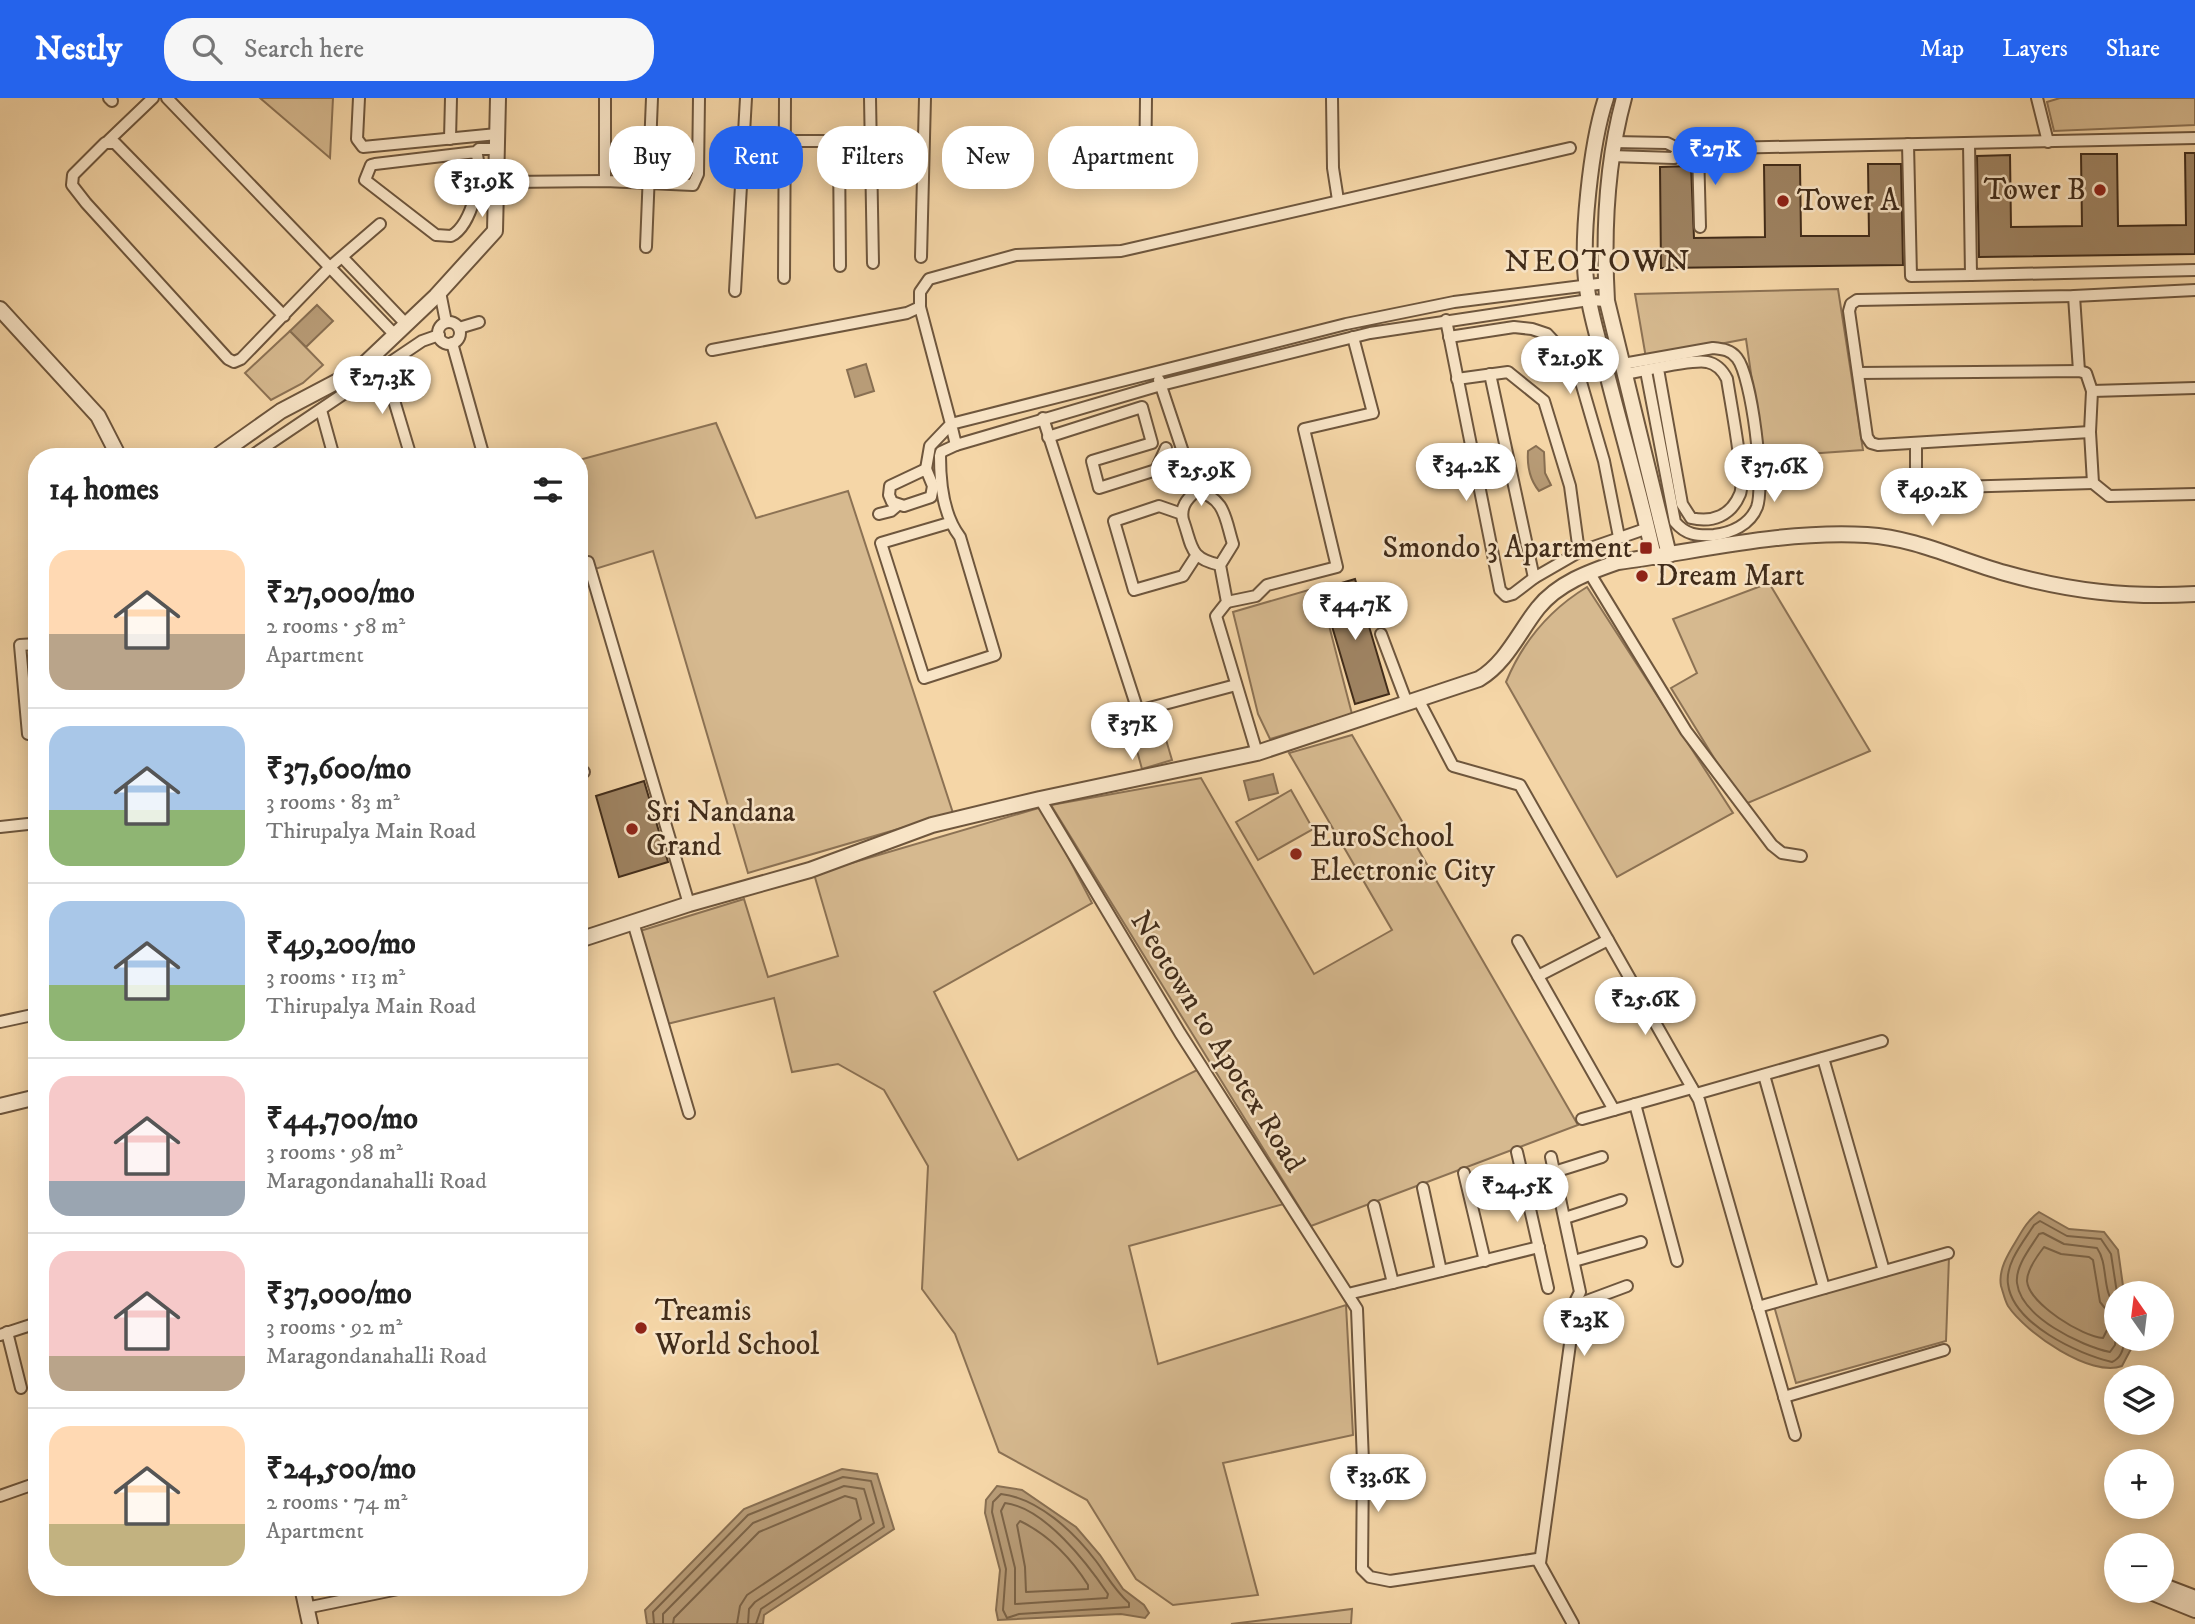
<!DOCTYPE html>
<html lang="en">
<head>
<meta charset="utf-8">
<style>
	:root { --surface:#fff; --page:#f6f6f6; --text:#222; --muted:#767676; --line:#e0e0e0; --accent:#2563eb }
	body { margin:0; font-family:"IM FELL DW Pica",serif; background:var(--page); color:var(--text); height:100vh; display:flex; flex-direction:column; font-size:26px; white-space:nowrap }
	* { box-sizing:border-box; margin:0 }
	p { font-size:23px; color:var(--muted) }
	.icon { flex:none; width:38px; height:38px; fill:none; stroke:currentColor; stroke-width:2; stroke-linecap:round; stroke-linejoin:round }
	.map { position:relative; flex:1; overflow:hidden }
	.panel { position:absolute; left:28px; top:350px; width:560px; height:1148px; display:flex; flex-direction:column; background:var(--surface); border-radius:28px; box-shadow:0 4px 18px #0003 }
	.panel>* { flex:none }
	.hud { position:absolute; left:609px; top:28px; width:665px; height:63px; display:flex; gap:14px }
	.needle { width:46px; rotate:346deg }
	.fabs { position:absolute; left:2104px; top:1183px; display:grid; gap:14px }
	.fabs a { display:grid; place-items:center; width:70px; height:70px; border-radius:50%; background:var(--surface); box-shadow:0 4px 18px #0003; font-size:35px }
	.price { position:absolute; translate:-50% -60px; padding:0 16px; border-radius:24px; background:#fff; color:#222; font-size:23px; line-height:46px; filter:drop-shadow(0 2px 4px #0008) }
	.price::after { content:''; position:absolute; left:50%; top:42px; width:21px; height:16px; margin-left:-10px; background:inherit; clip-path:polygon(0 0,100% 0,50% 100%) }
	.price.on { background:var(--accent); color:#fff }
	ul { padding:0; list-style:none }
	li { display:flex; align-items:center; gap:21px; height:175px; padding:0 21px }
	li+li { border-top:2px solid var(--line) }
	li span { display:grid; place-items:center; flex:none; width:196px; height:140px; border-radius:21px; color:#555 }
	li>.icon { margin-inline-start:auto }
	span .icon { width:84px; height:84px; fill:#fffc; stroke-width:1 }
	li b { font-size:30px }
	h2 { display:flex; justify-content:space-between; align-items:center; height:84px; padding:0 21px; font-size:30px }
	.tag { padding:0 24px; border-radius:28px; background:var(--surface); box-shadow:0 4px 18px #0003; font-size:24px; line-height:63px }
	.tag.on { background:var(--accent); color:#fff }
	header { display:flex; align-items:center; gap:42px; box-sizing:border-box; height:98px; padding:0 35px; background:var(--accent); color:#fff }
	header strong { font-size:33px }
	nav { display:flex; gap:38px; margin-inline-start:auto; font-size:24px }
	.search { width:490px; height:63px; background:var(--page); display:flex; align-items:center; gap:18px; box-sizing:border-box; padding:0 24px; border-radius:28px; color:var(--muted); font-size:26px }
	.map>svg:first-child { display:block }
	.green { fill:#d6b98f; stroke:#8c7254; stroke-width:2 }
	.water { fill:#b89c77; stroke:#886f52; stroke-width:2 }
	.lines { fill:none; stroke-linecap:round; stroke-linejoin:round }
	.shore { stroke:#7c6448; stroke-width:2 }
	.building { fill:#9f8463; stroke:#412c1a; stroke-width:2 }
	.minor-casing { stroke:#6e563d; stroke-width:14 }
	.tertiary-casing { stroke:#6e563d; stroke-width:18 }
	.minor { stroke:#f8e4c6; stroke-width:10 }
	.tertiary { stroke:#f8e4c6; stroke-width:14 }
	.poi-dot { fill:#8f2418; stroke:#f8e4c6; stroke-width:2.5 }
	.labels { text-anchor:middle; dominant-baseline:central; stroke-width:5; stroke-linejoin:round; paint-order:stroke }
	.poi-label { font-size:30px; fill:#412c1a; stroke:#f8e4c6; text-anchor:start }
	.street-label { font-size:30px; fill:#412c1a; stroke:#f8e4c6 }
	.neighbourhood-label { font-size:32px; letter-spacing:2px; fill:#412c1a; stroke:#f8e4c6 }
</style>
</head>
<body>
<header>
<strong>Nestly</strong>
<div class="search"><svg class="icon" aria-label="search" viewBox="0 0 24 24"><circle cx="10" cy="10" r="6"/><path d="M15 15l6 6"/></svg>Search here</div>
<nav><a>Map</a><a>Layers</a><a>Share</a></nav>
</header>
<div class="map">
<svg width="2195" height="1526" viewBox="0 0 2195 1526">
	<rect width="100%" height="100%" fill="#f5d6a7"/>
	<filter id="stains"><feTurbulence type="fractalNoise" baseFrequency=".00286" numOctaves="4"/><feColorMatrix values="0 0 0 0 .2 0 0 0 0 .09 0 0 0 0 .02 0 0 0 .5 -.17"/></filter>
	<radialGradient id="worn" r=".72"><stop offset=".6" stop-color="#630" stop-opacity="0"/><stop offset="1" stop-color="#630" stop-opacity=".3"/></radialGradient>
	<g class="green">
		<polygon points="260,0 333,0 330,60"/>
		<polygon points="2060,0 2195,0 2195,27 2054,33 2047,4"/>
		<polygon points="1838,191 1863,352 1763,359 1746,241 1646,260 1635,196"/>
		<polygon points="290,233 323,267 303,285 271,302 245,275"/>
		<polygon points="716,325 756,420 848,393 953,715 748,775 653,453 579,476 579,362"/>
		<polygon points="1769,485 1870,653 1743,707 1671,590 1697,575 1673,521"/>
		<polygon points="1319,489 1352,616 1270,641 1258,616 1233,514"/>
		<path d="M1587,489L1733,715L1617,779L1506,584C1523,543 1549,512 1587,489Z"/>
		<polygon points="1157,611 1172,662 1142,671 1128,620"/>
		<polygon points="1352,637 1578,1027 1311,1128 1051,707 1201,680 1314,876 1392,832 1289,655"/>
		<polygon points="1291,692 1313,731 1258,762 1236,724"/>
		<polygon points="1042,709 1092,805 934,894 1018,1062 1199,971 1284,1106 1129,1148 1158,1266 1346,1207 1353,1337 1223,1365 1258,1497 1173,1507 1136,1481 1087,1402 999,1354 955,1236 922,1191 928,1068 884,992 838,966 792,974 774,900 667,926 640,833 744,801 768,879 838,858 814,776"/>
		<polygon points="1949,1159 1946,1243 1796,1285 1774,1208"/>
		<polygon points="1352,1511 1351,1526 1231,1526"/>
	</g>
	<g class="water">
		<polygon points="317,207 333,223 306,249 290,233"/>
		<polygon points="866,266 874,293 855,299 847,272"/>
		<path d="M1536,348L1544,354L1545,375L1551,387L1539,393C1530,382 1527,367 1528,353Z"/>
		<polygon points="1273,676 1278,695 1249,702 1244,683"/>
		<path d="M2039,1114L2069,1131L2104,1134L2118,1152L2124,1195H2116V1241H2131L2132,1249L2122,1268C2091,1280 2026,1235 2008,1208C2005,1203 2003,1194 2001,1188C1998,1172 2008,1156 2016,1143C2023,1131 2028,1122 2039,1114Z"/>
		<polygon points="842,1371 877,1376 894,1431 764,1517 763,1526 647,1526 645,1512 744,1411"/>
		<polygon points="997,1388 1022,1392 1076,1429 1100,1457 1123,1491 1144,1507 1149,1515 1145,1520 1121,1516 998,1522 996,1512 1000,1472 985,1415 986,1402"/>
	</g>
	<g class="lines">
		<g class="shore">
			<path d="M2044,1149L2061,1156L2089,1159L2093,1162L2100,1204L2113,1220L2103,1240C2083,1239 2029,1206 2027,1183C2027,1172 2037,1158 2044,1149Z"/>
			<path d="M2117,1195L2111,1156L2101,1141L2067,1138L2040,1123L2034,1127C2024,1143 2005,1165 2008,1186C2013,1226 2078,1256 2112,1264C2121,1260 2124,1250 2124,1241"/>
			<path d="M2116,1208C2101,1193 2109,1167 2097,1150L2064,1146L2043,1135L2039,1136C2031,1149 2015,1168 2017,1185C2021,1219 2081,1248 2110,1254L2115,1247L2116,1238"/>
			<path d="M1001,1396C1038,1400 1074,1434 1096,1463C1107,1478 1115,1493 1129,1505V1509L1019,1516L1007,1520L1003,1512L1006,1471L992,1414L993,1404Z"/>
			<path d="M1005,1405C1045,1410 1087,1465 1108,1496L1107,1500L1015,1506V1470L1001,1413Z"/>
			<path d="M1020,1423C1049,1437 1071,1460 1088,1487V1491L1026,1494L1025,1469L1017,1427Z"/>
			<polyline points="654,1526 653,1514 748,1417 843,1379 871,1383 884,1429 761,1511 756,1526"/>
			<polyline points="663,1526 663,1516 753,1425 844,1388 864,1391 874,1425 755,1504 749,1511 748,1526"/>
			<polyline points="673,1526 674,1520 759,1434 845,1398 856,1401 861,1421 747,1497 740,1508 737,1526"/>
		</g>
	</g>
	<g class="building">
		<polygon points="2185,55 2195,55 2195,156 1979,159 1977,58 2010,57 2011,129 2082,128 2081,56 2117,56 2118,128 2186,127"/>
		<polygon points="1868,66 1901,66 1903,167 1661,170 1660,69 1691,68 1694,140 1765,139 1764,67 1800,67 1801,138 1869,138"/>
		<polygon points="1355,481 1389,596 1355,606 1321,491"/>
		<polygon points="644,683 668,764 619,779 596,698"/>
	</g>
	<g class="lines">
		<defs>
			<g id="minor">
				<polyline points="109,0 112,3"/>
				<polyline points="167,0 395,237"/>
				<polyline points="359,0 357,41 363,49 497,36"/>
				<polyline points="870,0 873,165"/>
				<polyline points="1332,0 1333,70 1338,102"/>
				<polyline points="2037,0 2048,44"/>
				<polyline points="450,41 451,0"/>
				<polyline points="108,43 153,0"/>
				<polyline points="744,43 830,43 839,48 840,168"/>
				<polyline points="1969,45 1971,177 2195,172"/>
				<polyline points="1908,46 1911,178 1971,177"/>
				<polyline points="1679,51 2195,40"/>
				<polyline points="1698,51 1700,129"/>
				<path d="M476,54C484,75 472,128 451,138L436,137L365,82L371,67L375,66L476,54L479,51H497"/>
				<polyline points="1611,58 1674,60 1679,51 1667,45 1613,44"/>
				<polyline points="605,83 605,0"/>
				<polyline points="496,84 605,83 693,87 698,76 699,0"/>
				<polyline points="1145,84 1146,0"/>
				<polyline points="646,149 652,0"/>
				<polyline points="921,159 925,0"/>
				<polyline points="343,160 406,226"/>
				<polyline points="784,180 785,0"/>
				<polyline points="1606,185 1454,204 1346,226 951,326 956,347 1161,287 1370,235 1589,202 1607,203"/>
				<polyline points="735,193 746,0"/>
				<polyline points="440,194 446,224"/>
				<polyline points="2074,198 2079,273"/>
				<polyline points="284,218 115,45 105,45 73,77 72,87 86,105 228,261 234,264 241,261 330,169 380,126"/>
				<polyline points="1446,222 1500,492 1506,498 1513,496 1534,480"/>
				<circle cx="449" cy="235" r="11"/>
				<polyline points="459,230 479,224"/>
				<polyline points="1449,239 1514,229 1532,231 1547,236 1576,267 1604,363 1619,439"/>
				<polyline points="452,245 484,359"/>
				<polyline points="712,252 907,215 920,209"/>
				<path d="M1623,266L1713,250C1723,251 1731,252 1737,260C1752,279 1765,387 1757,409C1750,427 1731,435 1714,437C1697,438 1686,437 1675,424L1646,273"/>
				<polyline points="384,269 411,359"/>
				<polyline points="1858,275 2079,273 2086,275 2092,293 2090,334 2093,385 2109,398 2195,396"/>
				<polyline points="1490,276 1534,480 1579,454 1648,430"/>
				<path d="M1625,276C1645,273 1690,261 1707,264C1717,266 1723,273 1727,281C1730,302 1746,382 1740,396C1731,418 1712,425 1691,420L1682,406L1658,271"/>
				<polyline points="1457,281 1508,274 1544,303 1570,388 1579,454"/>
				<polyline points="1159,282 1196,393"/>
				<polyline points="2092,293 2195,290"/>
				<polyline points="321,312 334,359"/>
				<polyline points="1043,320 1138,613 1236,587"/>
				<polyline points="2090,334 1878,347 1871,345 1867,339 1849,213 1851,206 1857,202 2074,198 2195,192"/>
				<polyline points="1048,339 1142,309 1152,345 1092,363 1099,390 1156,372 1166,350"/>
				<polyline points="1916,345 1916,382 1922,390 2093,385"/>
				<polyline points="250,359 422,243 439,237"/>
				<polyline points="926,371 930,348 951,326 920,209 920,194 929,181 1016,157 1121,153 1570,50"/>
				<polygon points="926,371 933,388 931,399 904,408 892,404 889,397 890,388"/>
				<polyline points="879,416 891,413 898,407"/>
				<polyline points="1182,416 1159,408 1114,423 1134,492 1183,478 1196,458"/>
				<path d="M949,425L881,445L924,580L995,557L960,439C943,417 940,386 940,358L941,354L956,347"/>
				<polyline points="588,464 689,806"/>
				<path d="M1220,467C1189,460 1193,450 1183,422C1180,409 1187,401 1196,393C1226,400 1225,421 1233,446L1220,467L1227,504L1216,518L1257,655"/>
				<polyline points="1589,474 1686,633 1772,747 1782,755 1801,758"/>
				<polyline points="1227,504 1256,498 1267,487 1337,469 1304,331 1373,315 1353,239"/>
				<polyline points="1381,536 1407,605"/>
				<polyline points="1418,601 1453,668 1520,687 1699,1002 1795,1337"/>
				<polyline points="28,636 20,547 37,546"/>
				<polyline points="579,676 584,674"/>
				<polyline points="1040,701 1180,935 1357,1211 1363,1364 1362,1471 1370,1479 1390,1483 1537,1461 1573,1526"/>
				<polyline points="0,729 37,725"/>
				<polyline points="633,824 689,1015"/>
				<polyline points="1518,843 1614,1012"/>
				<polyline points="1538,878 1608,842"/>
				<polyline points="0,924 37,916"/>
				<polyline points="1823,960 1884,1173"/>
				<polyline points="1764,977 1824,1190"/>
				<polyline points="1696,996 1882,943"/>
				<polyline points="1635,1006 1677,1163"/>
				<polyline points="1582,1021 1692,990"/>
				<polyline points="1517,1054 1548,1190"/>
				<polyline points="1554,1074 1602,1059"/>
				<polyline points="1464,1075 1485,1163"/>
				<polyline points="1423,1090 1441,1173"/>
				<polyline points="1374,1108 1393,1185"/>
				<polyline points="1565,1120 1621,1102"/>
				<polyline points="1574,1163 1641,1144"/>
				<polyline points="1348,1196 1539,1149"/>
				<polyline points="1758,1209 1948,1155"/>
				<polyline points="1575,1213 1584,1204 1627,1188"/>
				<polyline points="7,1234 21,1290"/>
				<polyline points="0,1237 37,1225"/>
				<polyline points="1784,1299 1944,1252"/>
				<polyline points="0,1398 37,1385"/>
				<polyline points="1540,1465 1576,1202 1580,1194 1551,1059"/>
				<polyline points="306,1510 408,1489"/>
			</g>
			<g id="tertiary">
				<path d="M1606,0C1591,45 1580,144 1587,190C1590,216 1599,242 1605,268C1621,332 1640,395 1654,459"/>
				<path d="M1624,0C1606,66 1603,134 1607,203L1669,457"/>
				<polyline points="0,211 98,318 119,359"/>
				<polyline points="216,359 281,313 357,273 436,198 495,133 498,0"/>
				<path d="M579,842L689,806L810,772L932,727L1040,701L1257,655L1479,581C1506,565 1519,534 1538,510C1558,485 1589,474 1618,464C1700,453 1783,432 1867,437C1916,440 1958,462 2005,475C2069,493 2128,500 2195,496"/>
				<polyline points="0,1008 37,999"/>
				<polyline points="2161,1487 2195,1500"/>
				<polyline points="302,1489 310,1526"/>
				<polyline points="2148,1493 2195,1512"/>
			</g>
		</defs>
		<use href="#minor" class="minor-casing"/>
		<use href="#tertiary" class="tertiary-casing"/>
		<use href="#minor" class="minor"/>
		<use href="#tertiary" class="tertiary"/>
	</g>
	<g class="poi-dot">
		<circle cx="2100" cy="92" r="7"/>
		<circle cx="1783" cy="103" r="7"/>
		<rect x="1639" y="443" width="14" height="14" rx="3.5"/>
		<circle cx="1642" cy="478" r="7"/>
		<circle cx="632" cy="731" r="7"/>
		<circle cx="1296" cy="756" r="7"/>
		<circle cx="641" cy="1230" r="7"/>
	</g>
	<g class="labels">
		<g class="poi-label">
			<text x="2086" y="92" text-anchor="end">Tower B</text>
			<text x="1797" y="103">Tower A</text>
			<text x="1632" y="450" text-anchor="end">Smondo 3 Apartment</text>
			<text x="1656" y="478">Dream Mart</text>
			<text x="646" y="714">Sri Nandana<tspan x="646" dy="34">Grand</tspan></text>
			<text x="1310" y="739">EuroSchool<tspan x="1310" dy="34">Electronic City</tspan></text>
			<text x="655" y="1213">Treamis<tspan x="655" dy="34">World School</tspan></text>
		</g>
		<g class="street-label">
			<text transform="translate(1217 944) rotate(58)">Neotown to Apotex Road</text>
		</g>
		<g class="neighbourhood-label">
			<text x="1598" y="164">NEOTOWN</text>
		</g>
	</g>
	<rect width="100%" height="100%" filter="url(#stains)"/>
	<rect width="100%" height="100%" fill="url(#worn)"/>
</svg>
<div class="fabs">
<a><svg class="needle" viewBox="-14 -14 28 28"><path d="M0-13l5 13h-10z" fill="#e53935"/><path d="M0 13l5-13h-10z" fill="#767676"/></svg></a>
<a><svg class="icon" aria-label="layers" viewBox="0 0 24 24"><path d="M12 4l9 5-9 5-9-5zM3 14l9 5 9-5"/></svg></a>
<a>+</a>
<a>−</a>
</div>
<b class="price on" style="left:1715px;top:89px">₹27K</b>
<b class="price" style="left:482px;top:121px">₹31.9K</b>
<b class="price" style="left:1570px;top:298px">₹21.9K</b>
<b class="price" style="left:382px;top:318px">₹27.3K</b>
<b class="price" style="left:1466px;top:405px">₹34.2K</b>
<b class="price" style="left:1774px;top:406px">₹37.6K</b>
<b class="price" style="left:1201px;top:410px">₹25.9K</b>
<b class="price" style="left:1932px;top:430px">₹49.2K</b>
<b class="price" style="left:1355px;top:544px">₹44.7K</b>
<b class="price" style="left:1132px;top:664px">₹37K</b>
<b class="price" style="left:1645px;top:939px">₹25.6K</b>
<b class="price" style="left:1517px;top:1126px">₹24.5K</b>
<b class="price" style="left:1584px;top:1260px">₹23K</b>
<b class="price" style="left:1378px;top:1416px">₹33.6K</b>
<div class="hud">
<a class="tag">Buy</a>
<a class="tag on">Rent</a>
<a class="tag">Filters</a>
<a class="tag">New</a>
<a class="tag">Apartment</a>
</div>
<section class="panel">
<h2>14 homes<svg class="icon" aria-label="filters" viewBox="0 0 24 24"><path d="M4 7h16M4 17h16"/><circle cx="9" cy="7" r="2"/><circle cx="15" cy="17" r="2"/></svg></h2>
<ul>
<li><span style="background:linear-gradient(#ffd9b3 60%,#b9a48a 0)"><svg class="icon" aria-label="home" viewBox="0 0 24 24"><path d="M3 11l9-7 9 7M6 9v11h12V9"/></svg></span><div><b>₹27,000/mo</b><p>2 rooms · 58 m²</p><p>Apartment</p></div></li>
<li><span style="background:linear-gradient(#a9c7e8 60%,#8fb573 0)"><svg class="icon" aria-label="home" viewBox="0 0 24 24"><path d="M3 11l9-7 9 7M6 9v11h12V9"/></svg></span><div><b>₹37,600/mo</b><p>3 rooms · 83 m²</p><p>Thirupalya Main Road</p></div></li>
<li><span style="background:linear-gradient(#a9c7e8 60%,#8fb573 0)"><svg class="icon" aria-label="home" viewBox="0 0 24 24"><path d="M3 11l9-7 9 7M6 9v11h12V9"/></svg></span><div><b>₹49,200/mo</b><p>3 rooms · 113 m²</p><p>Thirupalya Main Road</p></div></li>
<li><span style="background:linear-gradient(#f6c9c9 75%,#9aa5b1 0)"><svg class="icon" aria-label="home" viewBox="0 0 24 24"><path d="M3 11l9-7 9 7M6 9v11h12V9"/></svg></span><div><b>₹44,700/mo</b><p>3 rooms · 98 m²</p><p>Maragondanahalli Road</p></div></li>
<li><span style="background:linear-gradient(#f6c9c9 75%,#b9a48a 0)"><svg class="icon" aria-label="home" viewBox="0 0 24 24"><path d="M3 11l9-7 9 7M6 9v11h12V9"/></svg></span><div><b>₹37,000/mo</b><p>3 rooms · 92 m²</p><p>Maragondanahalli Road</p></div></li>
<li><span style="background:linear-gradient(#ffd9b3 70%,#c2b280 0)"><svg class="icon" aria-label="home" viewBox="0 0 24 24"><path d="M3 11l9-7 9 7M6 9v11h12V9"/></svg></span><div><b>₹24,500/mo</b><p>2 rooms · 74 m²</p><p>Apartment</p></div></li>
</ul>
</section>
</div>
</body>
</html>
